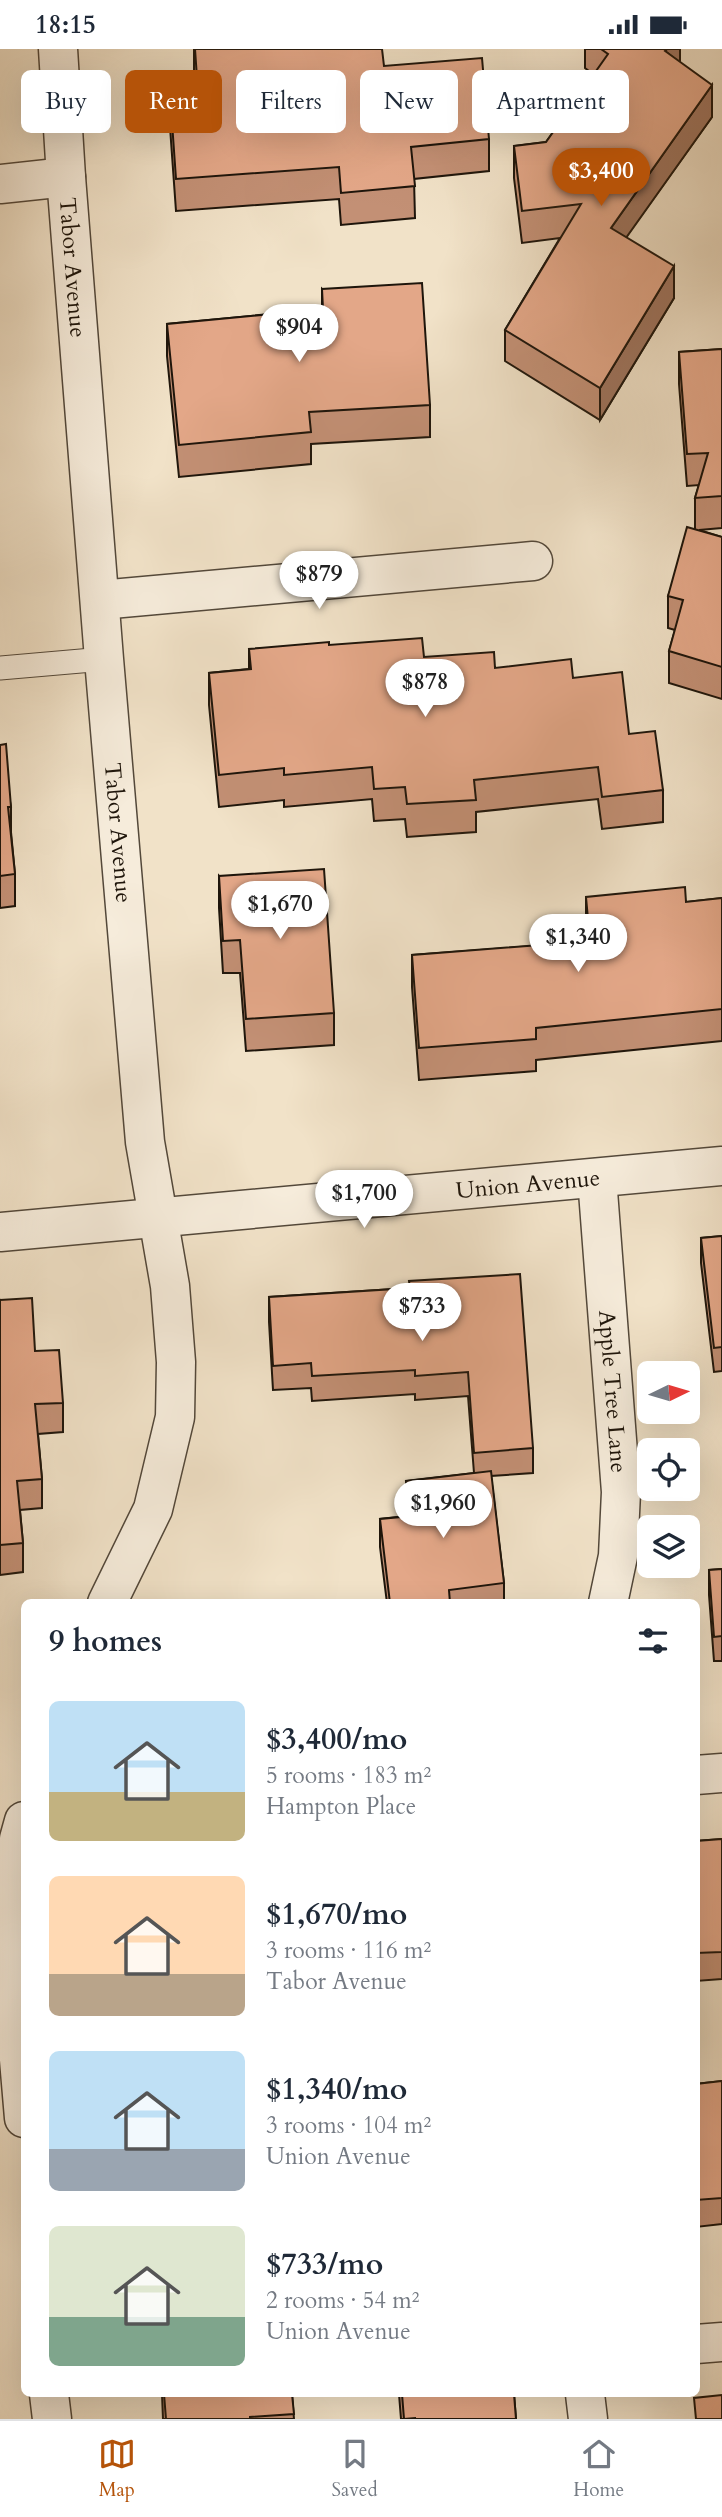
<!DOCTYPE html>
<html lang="en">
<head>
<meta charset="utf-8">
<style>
	:root { --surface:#fff; --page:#f6f6f7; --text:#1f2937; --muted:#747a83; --line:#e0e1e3; --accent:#b45309 }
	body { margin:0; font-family:Cardo,serif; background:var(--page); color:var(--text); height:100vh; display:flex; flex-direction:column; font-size:26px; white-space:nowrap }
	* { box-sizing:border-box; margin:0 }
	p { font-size:23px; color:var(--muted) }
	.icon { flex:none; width:38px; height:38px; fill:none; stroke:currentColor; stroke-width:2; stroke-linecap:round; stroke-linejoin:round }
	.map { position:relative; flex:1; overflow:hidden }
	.panel { position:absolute; left:21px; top:1550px; width:679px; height:798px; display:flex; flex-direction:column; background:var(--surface); border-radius:10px; box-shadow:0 7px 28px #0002 }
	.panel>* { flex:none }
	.top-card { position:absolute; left:21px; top:21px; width:681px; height:63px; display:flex; gap:14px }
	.needle { width:46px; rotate:85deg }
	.tools { position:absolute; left:637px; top:1312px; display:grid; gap:14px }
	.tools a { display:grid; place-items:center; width:63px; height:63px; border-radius:10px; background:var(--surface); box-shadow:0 7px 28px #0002; font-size:35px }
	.price { position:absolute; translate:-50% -60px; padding:0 16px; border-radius:24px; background:#fff; color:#222; font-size:23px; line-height:46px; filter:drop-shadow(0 2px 4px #0008) }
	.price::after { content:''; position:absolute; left:50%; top:42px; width:21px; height:16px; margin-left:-10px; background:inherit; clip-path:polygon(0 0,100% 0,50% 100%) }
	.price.current { background:var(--accent); color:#fff }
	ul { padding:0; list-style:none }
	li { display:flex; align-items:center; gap:21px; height:175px; padding:0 28px }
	li span { display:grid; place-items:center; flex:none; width:196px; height:140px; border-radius:10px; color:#555 }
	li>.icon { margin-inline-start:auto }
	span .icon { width:84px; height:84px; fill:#fffc; stroke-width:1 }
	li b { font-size:30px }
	h2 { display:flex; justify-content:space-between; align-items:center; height:84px; padding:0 28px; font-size:30px }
	.pill { padding:0 24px; border-radius:10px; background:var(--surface); box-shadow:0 7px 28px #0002; font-size:24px; line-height:63px }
	.pill.current { background:var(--accent); color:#fff }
	.status { display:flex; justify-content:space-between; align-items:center; height:49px; padding:0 35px; background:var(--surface); direction:ltr }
	.status svg { height:19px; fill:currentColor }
	.tab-bar { display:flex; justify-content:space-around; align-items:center; height:98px; border-top:2px solid var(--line); background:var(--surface); font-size:19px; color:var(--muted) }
	.tab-bar a { display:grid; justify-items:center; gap:4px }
	.tab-bar .current { color:var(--accent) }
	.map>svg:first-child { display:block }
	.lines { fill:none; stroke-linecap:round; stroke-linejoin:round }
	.service-casing { stroke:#53483a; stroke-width:25 }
	.minor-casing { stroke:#53483a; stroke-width:41 }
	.tertiary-casing { stroke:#53483a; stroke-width:41 }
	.service { stroke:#f6ecdb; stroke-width:23 }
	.minor { stroke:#f6ecdb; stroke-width:38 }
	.tertiary { stroke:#f6ecdb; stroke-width:38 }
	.wall { fill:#c39075; stroke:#1e150b; stroke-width:2 }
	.shaded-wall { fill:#9f755f; stroke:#1e150b; stroke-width:2 }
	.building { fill:#e3a788; stroke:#1e150b; stroke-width:2 }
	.labels { text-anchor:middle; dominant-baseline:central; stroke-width:5; stroke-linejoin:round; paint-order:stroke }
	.street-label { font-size:23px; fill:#1e150b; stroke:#f6ecdb }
</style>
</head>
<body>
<div class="status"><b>18:15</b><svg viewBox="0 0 49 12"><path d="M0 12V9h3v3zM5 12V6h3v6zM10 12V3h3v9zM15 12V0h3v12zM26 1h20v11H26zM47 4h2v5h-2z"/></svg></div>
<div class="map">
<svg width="722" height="2370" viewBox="0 0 722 2370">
	<rect width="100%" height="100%" fill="#f1e2c8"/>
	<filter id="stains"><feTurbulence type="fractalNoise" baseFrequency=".00286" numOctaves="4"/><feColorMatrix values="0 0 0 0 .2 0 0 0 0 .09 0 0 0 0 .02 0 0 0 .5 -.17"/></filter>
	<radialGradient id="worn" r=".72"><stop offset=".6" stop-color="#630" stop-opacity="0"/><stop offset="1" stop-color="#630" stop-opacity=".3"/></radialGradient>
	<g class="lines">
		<defs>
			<polyline id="service" points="0,619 104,610"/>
			<g id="minor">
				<path id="s1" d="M58,0L66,128L104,610L145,1093L170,1237L176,1313L175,1368L153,1460L107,1554"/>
				<polyline points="0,135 66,128"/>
				<polyline points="100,551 533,512"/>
				<path id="s2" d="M597,1129L621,1443L618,1507L608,1554"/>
				<polyline points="696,1726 722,1724"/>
				<polyline points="24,1772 19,1790 9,1893 24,2069"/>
				<polyline points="696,2295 722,2293"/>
				<polyline points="49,2345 52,2370"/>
				<polyline points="585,2345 588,2370"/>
			</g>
			<g id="tertiary">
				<path id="s3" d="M0,1183L722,1117"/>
			</g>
		</defs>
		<use href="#service" class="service-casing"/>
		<use href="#minor" class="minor-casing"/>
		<use href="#tertiary" class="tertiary-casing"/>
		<use href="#service" class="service"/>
		<use href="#minor" class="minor"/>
		<use href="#tertiary" class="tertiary"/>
	</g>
	<g class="wall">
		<polygon points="194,0 384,17 489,90 489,122 414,130 415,169 341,176 339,150 176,162 169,64 169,31 194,29"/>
		<polygon points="585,0 680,0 680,13 712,68 626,188 674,249 600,371 505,312 505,281 560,189 522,194 514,129 514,97 546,93 594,26 585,19"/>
		<polygon points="322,240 430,356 430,388 311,395 311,415 179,428 167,307 167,275 322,260"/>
		<polygon points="722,300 722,479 699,481 722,488 722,650 669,634 669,602 675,581 668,579 668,547 695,480 695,449 699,436 687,437 679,335 679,303"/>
		<polygon points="329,596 424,608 495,619 573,629 629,685 663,741 663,773 602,780 598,750 476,763 476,783 407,788 405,770 374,772 372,750 284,758 284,751 219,758 209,656 209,624 249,620 249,600"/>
		<polygon points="0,696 11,758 11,783 15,825 15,857 0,859"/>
		<polygon points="219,827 334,964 334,996 246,1002 240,924 223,924 219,859"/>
		<polygon points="586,848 686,853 722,849 722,992 536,1011 536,1022 419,1031 412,938 412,906 587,893 586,880"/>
		<polygon points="722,1187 722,1322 714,1323 701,1214 701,1189"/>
		<polygon points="409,1239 533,1399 533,1424 491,1427 504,1534 504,1554 387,1554 380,1498 380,1470 407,1467 406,1432 474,1424 468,1347 415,1351 415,1345 312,1352 311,1339 273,1341 269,1273 269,1248"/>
		<polygon points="0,1251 35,1302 63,1354 63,1383 38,1385 42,1430 42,1459 20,1461 23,1494 23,1523 0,1526"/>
		<polygon points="722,1520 722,1612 714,1612 709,1546 709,1521"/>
		<polygon points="722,1790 722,1930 696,1932 696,1792"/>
		<polygon points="722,2032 722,2175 696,2178 696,2035"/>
		<polygon points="162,2345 292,2345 294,2370 163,2370"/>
		<polygon points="399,2345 514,2345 516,2370 401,2370"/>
	</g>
	<g class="shaded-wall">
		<polygon points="667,0 680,0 680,14 665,2"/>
		<polygon points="712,36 712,68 611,210 611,179"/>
		<polygon points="674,217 674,249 600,371 600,339"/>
	</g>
	<g class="building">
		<polygon points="195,0 382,0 384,17 482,9 489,90 411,98 415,137 341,144 339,118 176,130 169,31 197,29"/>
		<polygon points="601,0 667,0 665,2 712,36 611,179 674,217 600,339 505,281 581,155 522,162 514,97 546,93 608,5"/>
		<polygon points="422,234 430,356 309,363 311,383 179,396 167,275 323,260 322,240"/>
		<polygon points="722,300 722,447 695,449 708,404 687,405 679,303"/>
		<polygon points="687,478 722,488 722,618 669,602 683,551 668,547"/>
		<polygon points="422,589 424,608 494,603 495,619 571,610 573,629 622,623 629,685 655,682 663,741 602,748 598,718 474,731 476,751 407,755 405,738 374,740 372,718 284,726 284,719 219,726 209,624 251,620 249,600 329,593 329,596"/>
		<polygon points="6,695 11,758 8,758 15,825 0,827 0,696"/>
		<polygon points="324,820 334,964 246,970 240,891 223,892 219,827"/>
		<polygon points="685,838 686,853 722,849 722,960 536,979 536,990 419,999 412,906 590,892 586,848"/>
		<polygon points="722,1187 722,1298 714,1299 701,1189"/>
		<polygon points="520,1225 533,1399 474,1404 468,1323 415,1327 415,1321 312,1327 311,1314 273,1317 269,1248 410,1239 409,1232"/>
		<polygon points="32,1249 35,1302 59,1301 63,1354 35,1355 42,1430 17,1432 23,1494 0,1496 0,1251"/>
		<polygon points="491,1422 504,1534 449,1541 450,1554 390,1554 380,1470 411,1467 406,1432"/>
		<polygon points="722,1520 722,1587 714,1588 709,1521"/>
		<polygon points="722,1790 722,1903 696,1904 696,1792"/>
		<polygon points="722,2032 722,2149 696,2151 696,2035"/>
		<polygon points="164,2345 292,2345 294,2365 250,2368 250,2370 166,2370"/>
		<polygon points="402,2345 514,2345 516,2370 415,2370 415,2369 404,2370"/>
		<polygon points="722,2346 722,2370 696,2370 694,2349"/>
	</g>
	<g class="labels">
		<g class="street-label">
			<text stroke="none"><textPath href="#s1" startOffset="219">Tabor Avenue</textPath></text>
			<text stroke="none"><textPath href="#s1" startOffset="786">Tabor Avenue</textPath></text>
			<text stroke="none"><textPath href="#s3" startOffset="530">Union Avenue</textPath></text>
			<text stroke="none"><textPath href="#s2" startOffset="214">Apple Tree Lane</textPath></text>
		</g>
	</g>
	<rect width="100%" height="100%" filter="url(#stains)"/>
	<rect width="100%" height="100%" fill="url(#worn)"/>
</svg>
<div class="tools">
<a><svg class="needle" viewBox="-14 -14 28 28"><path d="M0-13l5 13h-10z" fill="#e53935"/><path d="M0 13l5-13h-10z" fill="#747a83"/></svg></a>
<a><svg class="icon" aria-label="locate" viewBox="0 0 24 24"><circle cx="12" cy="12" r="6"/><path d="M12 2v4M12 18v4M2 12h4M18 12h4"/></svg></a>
<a><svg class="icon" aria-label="layers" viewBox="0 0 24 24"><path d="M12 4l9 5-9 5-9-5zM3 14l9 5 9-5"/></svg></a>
</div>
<b class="price current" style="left:601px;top:159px">$3,400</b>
<b class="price" style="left:299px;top:315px">$904</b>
<b class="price" style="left:319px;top:562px">$879</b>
<b class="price" style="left:425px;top:670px">$878</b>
<b class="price" style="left:280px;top:892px">$1,670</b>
<b class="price" style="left:578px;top:925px">$1,340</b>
<b class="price" style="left:364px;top:1181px">$1,700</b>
<b class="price" style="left:422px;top:1294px">$733</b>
<b class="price" style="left:443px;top:1491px">$1,960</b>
<div class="top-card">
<a class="pill">Buy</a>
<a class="pill current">Rent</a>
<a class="pill">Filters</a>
<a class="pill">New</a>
<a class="pill">Apartment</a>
</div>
<section class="panel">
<h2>9 homes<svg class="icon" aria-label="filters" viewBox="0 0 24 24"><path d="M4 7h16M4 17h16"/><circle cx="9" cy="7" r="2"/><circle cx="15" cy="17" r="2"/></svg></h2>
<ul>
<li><span style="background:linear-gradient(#bfe0f5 65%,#c2b280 0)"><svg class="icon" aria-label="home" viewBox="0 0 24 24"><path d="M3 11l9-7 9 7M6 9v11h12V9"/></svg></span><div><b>$3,400/mo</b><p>5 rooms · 183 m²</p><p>Hampton Place</p></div></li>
<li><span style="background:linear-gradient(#ffd9b3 70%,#b9a48a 0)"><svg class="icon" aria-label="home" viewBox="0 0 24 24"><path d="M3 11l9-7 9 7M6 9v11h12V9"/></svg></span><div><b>$1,670/mo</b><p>3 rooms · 116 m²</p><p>Tabor Avenue</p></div></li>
<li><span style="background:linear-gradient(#bfe0f5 70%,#9aa5b1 0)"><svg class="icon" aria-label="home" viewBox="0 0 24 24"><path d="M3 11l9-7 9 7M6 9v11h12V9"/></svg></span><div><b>$1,340/mo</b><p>3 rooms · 104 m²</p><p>Union Avenue</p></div></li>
<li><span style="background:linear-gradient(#dfe7d0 65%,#7fa58c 0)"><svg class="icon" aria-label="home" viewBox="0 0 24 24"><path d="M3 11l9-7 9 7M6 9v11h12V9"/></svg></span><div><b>$733/mo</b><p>2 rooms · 54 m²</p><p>Union Avenue</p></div></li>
</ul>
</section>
</div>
<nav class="tab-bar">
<a class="current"><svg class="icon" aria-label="map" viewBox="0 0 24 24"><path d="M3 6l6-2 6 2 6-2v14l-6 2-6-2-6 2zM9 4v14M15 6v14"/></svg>Map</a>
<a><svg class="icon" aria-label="saved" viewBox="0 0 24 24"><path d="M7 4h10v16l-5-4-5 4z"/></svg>Saved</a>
<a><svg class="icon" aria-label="home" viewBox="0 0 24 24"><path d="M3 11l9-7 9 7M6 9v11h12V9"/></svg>Home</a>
</nav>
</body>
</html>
